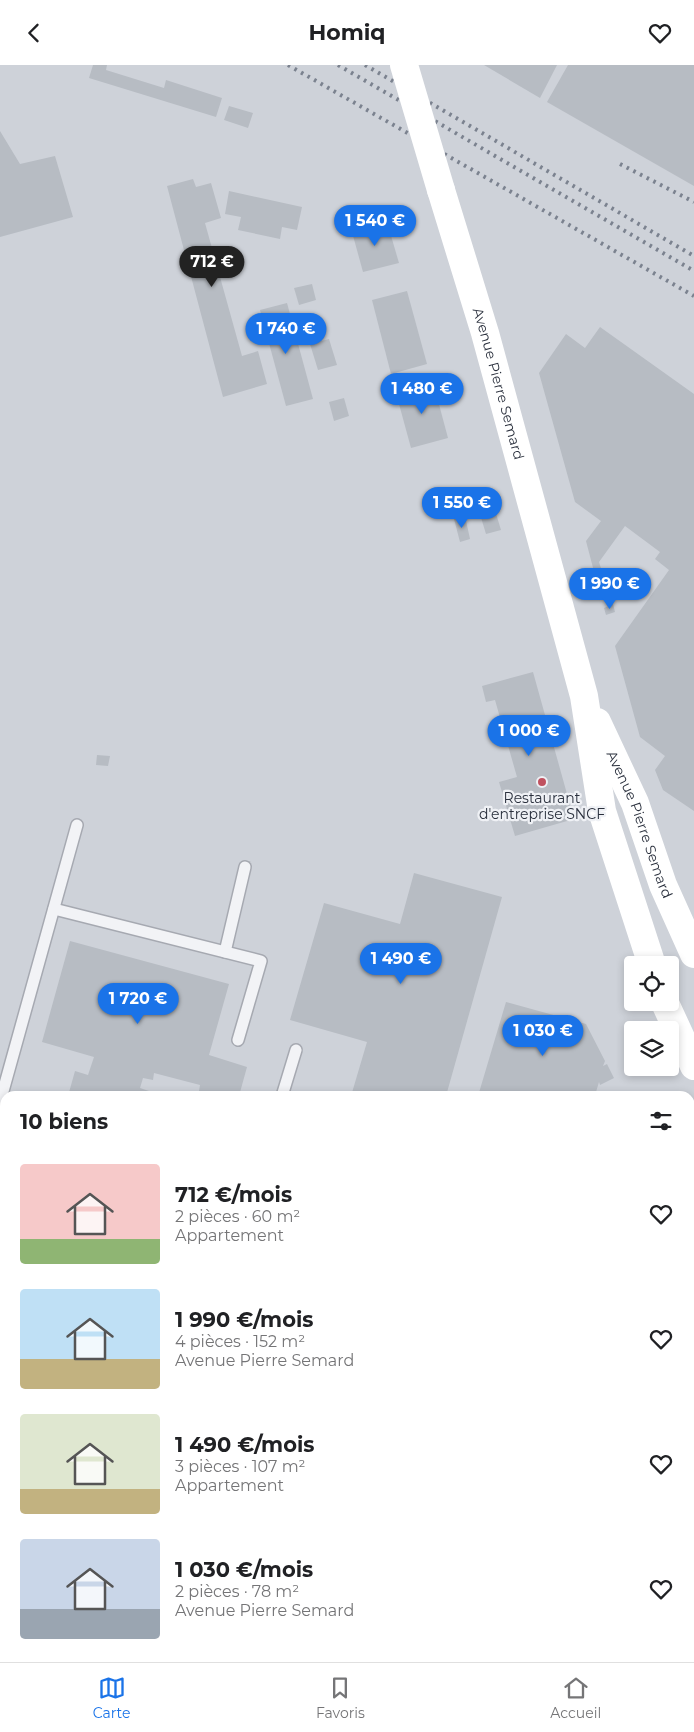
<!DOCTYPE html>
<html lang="fr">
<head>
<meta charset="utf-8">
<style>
	:root { --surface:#fff; --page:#f2f2f2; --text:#202124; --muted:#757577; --line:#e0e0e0; --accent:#1a73e8 }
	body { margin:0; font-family:Montserrat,sans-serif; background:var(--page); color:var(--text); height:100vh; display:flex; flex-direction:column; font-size:19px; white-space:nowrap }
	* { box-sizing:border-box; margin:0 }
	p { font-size:16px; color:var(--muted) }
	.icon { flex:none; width:28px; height:28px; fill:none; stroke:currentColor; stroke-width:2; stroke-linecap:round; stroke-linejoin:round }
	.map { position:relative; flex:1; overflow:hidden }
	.drawer { position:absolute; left:0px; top:1026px; width:695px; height:571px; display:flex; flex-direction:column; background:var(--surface); border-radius:15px 15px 0 0; box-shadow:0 2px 8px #0003 }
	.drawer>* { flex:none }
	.controls { position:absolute; left:624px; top:891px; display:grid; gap:10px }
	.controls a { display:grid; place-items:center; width:55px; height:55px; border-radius:5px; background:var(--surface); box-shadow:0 2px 8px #0003; font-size:25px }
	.price { position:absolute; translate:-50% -42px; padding:0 11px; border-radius:18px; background:var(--accent); color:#fff; font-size:16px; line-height:32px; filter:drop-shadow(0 1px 2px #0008) }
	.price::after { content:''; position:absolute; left:50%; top:30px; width:15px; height:11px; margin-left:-8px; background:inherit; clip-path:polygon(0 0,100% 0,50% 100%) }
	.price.on { background:#222; color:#fff }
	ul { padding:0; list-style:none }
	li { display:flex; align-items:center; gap:15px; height:125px; padding:0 20px }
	li span { display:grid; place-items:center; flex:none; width:140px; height:100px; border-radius:5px; color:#555 }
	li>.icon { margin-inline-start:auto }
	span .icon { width:60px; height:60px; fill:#fffc; stroke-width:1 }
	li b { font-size:21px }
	h2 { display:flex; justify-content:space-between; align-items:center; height:60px; padding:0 20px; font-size:21px }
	header { display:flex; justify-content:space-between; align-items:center; height:65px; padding:0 20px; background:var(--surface); font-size:22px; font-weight:700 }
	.dock { display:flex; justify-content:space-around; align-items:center; height:70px; border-top:1px solid var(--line); background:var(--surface); font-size:14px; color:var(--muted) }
	.dock a { display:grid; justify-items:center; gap:2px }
	.dock .on { color:var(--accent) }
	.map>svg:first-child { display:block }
	.built { fill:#ced2d9; fill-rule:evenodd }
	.building { fill:#b7bcc3 }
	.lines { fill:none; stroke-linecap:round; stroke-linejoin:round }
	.lane-casing { stroke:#a6a9b1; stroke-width:14 }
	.street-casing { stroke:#a6a9b1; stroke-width:26 }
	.lane { stroke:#f2f3f6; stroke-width:11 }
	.street { stroke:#f2f3f6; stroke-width:24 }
	.secondary { stroke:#fff; stroke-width:28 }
	.rail { stroke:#7b828f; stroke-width:4; stroke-dasharray:2.5 5; stroke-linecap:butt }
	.secondary-bridge { stroke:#fff; stroke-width:28 }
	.poi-dot { fill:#c0515f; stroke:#eff1f5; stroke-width:2 }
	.labels { text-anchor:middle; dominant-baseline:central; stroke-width:4.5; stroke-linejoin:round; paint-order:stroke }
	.street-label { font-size:14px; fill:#2a303d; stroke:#eff1f5 }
	.poi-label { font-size:14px; fill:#2a303d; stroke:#eff1f5 }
</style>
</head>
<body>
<header><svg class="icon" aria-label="back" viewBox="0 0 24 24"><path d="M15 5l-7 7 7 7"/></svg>Homiq<svg class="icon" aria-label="heart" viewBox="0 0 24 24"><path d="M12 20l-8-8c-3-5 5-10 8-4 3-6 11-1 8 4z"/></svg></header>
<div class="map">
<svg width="694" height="1597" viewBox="0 0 694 1597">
	<rect width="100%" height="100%" fill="#e0e2e7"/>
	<path class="built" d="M0,0H694V1597H0ZM632,900H670V938H632ZM632,965H670V1002H632ZM5,1031H690V1592H5Z"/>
	<g class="building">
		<polygon points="93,0 107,0 106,5 164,23 166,15 222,33 216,52 89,13"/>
		<polygon points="484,0 557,0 540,33"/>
		<polygon points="568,0 694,0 694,121 547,37"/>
		<polygon points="229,41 253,48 248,63 224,55"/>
		<polygon points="0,66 20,99 55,91 73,152 0,172"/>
		<polygon points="193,114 196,122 211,118 221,153 205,158 242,291 258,286 267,319 223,332 167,121"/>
		<polygon points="229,126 302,142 297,165 282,162 280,174 238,165 241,152 225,149"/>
		<polygon points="387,157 399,198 363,207 352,167"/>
		<polygon points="312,219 316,235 299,240 294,223"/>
		<polygon points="407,226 427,299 391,309 372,235"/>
		<polygon points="287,238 313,334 286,341 260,245"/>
		<polygon points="600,262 694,329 694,746 663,725 655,705 665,691 640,672 615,581 669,505 655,494 660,487 625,461 599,497 605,516 597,518 586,476 601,456 575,437 539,308 566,269 585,283"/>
		<polygon points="329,274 337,300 318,305 310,279"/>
		<polygon points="433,317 448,373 411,383 396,328"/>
		<polygon points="344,333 349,351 334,356 329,337"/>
		<polygon points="494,442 501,465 486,469 479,446"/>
		<polygon points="465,451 470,474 460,477 454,454"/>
		<polygon points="613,539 615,547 606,550 604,543"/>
		<polygon points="533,607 574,754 515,771 499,717 517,712 495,635 486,637 482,621"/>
		<polygon points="97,690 110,691 108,701 96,700"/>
		<polygon points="414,808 502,832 446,1031 351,1031 367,977 290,955 324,838 400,859"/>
		<polygon points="70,876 229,919 209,990 247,1002 239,1031 220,1031 199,1026 200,1020 154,1008 153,1015 143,1013 140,1023 155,1028 154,1031 68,1031 75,1006 88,1010 94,992 42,977"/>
		<polygon points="506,937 586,959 605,996 603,1001 607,999 614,1013 600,1020 599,1017 596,1027 608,1031 478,1031"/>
		<polygon points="4,1227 5,1227 5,1329 0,1327 0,1243"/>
		<polygon points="690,1316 694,1318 694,1597 536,1597 537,1592 690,1592"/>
		<polygon points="0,1348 5,1349 3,1365 0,1364"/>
	</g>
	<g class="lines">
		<defs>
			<g id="lane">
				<polyline points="54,844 261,896 238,975"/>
				<polyline points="225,887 245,802"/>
				<polyline points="282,1031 296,985"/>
				<polyline points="0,1037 77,760"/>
				<polyline points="0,1484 5,1487"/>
				<polyline points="416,1597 418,1592"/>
			</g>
			<g id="street">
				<polyline points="0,1073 5,1075"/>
				<polyline points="690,1274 694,1276"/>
			</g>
		</defs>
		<use href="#lane" class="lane-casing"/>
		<use href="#street" class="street-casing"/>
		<use href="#lane" class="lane"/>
		<use href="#street" class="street"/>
		<g class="secondary">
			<path id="s1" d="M441,125L485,268L584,631L602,746L652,900"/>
			<path id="s2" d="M597,657L635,738L663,820L694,889"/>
			<polyline points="665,938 694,1001"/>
			<polyline points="0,1562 5,1564"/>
			<polyline points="91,1592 105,1597"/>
		</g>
		<g class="rail">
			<polyline points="288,0 694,231"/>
			<polyline points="338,0 694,206"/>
			<polyline points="365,0 694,191"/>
			<polyline points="620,99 694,137"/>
		</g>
		<polyline class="secondary-bridge" points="404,0 441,125"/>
	</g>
	<circle class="poi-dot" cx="542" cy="717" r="5"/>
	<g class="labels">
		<g class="street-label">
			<text stroke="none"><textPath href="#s1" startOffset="202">Avenue Pierre Semard</textPath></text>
			<text stroke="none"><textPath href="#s2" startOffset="111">Avenue Pierre Semard</textPath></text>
		</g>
		<g class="poi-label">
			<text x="542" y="733">Restaurant<tspan x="542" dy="16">d'entreprise SNCF</tspan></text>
		</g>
	</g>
</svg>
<div class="controls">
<a><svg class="icon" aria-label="locate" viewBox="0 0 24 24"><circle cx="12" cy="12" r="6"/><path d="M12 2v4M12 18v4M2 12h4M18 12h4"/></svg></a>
<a><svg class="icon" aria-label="layers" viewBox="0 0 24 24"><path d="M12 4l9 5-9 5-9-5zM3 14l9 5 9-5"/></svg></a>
</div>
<b class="price" style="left:375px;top:182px">1 540 €</b>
<b class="price on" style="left:212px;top:223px">712 €</b>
<b class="price" style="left:286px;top:290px">1 740 €</b>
<b class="price" style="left:422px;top:350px">1 480 €</b>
<b class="price" style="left:462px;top:464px">1 550 €</b>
<b class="price" style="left:610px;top:545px">1 990 €</b>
<b class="price" style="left:529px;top:692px">1 000 €</b>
<b class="price" style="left:401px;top:920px">1 490 €</b>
<b class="price" style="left:138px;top:960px">1 720 €</b>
<b class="price" style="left:543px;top:992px">1 030 €</b>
<section class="drawer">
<h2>10 biens<svg class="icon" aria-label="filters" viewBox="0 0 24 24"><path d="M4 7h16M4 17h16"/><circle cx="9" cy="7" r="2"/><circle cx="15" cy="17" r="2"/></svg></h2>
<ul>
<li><span style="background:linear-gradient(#f6c9c9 75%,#8fb573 0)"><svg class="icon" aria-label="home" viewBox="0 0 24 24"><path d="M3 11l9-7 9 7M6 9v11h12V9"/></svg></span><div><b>712 €/mois</b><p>2 pièces · 60 m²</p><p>Appartement</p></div><svg class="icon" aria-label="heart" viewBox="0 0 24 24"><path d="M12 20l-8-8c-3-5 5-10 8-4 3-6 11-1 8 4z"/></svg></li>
<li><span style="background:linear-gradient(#bfe0f5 70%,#c2b280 0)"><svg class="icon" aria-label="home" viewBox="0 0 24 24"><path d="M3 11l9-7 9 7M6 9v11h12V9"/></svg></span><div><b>1 990 €/mois</b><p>4 pièces · 152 m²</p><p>Avenue Pierre Semard</p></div><svg class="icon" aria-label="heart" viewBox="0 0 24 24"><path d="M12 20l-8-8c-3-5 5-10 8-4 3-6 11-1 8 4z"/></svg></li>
<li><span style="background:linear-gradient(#dfe7d0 75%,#c2b280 0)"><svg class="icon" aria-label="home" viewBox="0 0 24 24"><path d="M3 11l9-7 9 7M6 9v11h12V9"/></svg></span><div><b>1 490 €/mois</b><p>3 pièces · 107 m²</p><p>Appartement</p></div><svg class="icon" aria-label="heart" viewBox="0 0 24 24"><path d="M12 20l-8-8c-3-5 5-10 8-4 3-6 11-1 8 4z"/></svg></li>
<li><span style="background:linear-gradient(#c9d6e8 70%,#9aa5b1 0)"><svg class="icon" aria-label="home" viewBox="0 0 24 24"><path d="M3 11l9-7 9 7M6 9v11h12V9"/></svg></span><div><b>1 030 €/mois</b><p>2 pièces · 78 m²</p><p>Avenue Pierre Semard</p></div><svg class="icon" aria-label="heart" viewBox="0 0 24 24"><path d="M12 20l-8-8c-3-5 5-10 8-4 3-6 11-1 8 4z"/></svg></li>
</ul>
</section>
</div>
<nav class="dock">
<a class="on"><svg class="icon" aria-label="map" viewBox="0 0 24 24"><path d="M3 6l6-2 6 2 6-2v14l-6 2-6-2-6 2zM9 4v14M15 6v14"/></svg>Carte</a>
<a><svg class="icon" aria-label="saved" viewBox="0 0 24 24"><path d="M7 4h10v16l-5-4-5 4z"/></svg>Favoris</a>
<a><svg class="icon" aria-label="home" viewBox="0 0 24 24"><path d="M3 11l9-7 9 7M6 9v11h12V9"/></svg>Accueil</a>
</nav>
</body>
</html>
